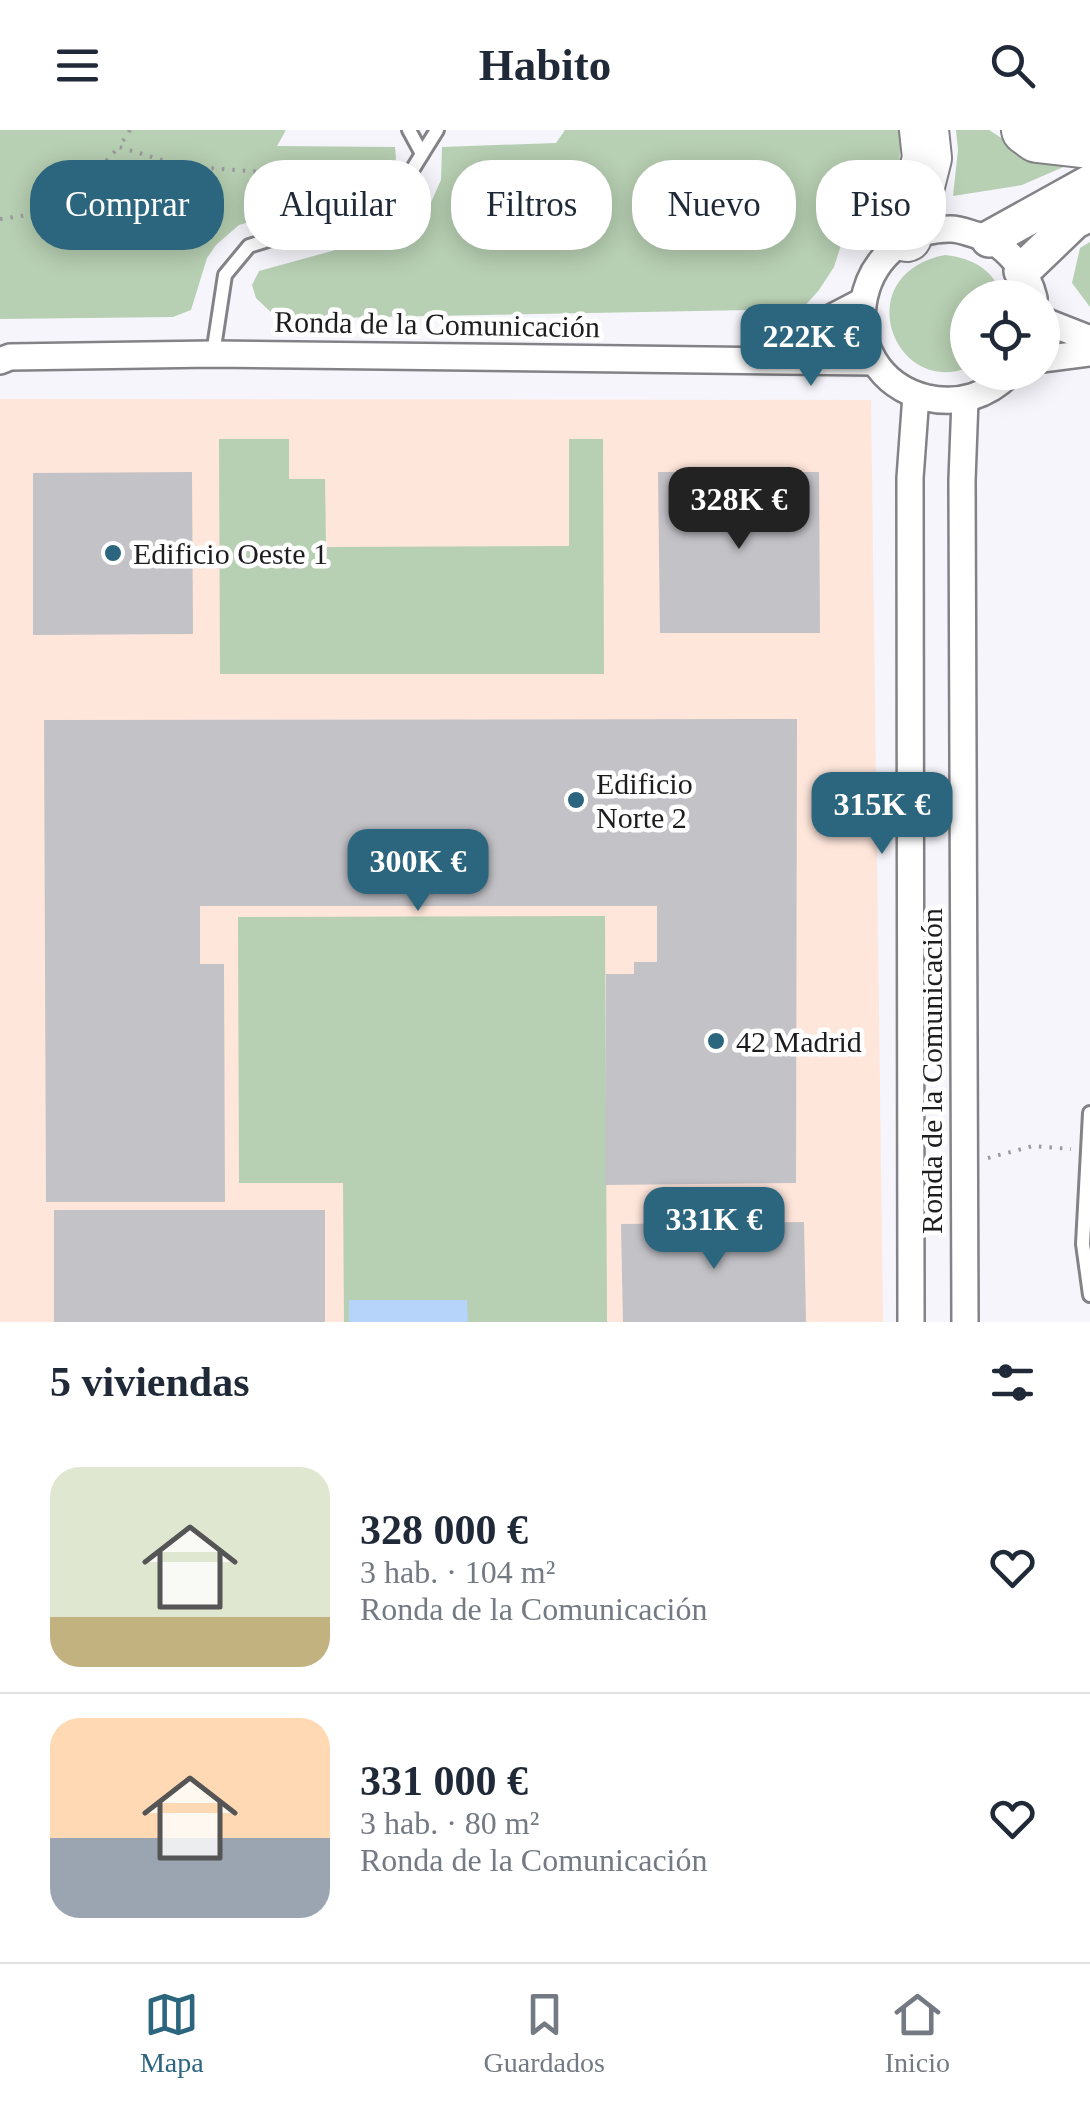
<!DOCTYPE html>
<html lang="es">
<head>
<meta charset="utf-8">
<style>
	:root { --surface:#fff; --page:#f6f6f7; --text:#1f2937; --muted:#747a83; --line:#e0e1e3; --accent:#2b667e }
	body { margin:0; font-family:Georgia,serif; background:var(--page); color:var(--text); height:100vh; display:flex; flex-direction:column; font-size:38px; white-space:nowrap }
	* { box-sizing:border-box; margin:0 }
	p { font-size:32px; color:var(--muted) }
	.icon { flex:none; width:55px; height:55px; fill:none; stroke:currentColor; stroke-width:2; stroke-linecap:round; stroke-linejoin:round }
	.map { position:relative; height:1192px; overflow:hidden }
	.sheet { display:flex; flex-direction:column; background:var(--surface); flex:1 }
	.sheet>* { flex:none }
	.guide { position:absolute; left:30px; top:30px; width:1030px; height:90px; display:flex; gap:20px }
	.controls { position:absolute; left:950px; top:150px; display:grid; gap:20px }
	.controls a { display:grid; place-items:center; width:110px; height:110px; border-radius:50%; background:var(--surface); box-shadow:0 5px 25px #0003; font-size:50px }
	.price { position:absolute; translate:-50% -85px; padding:0 22px; border-radius:20px; background:var(--accent); color:#fff; font-size:32px; line-height:65px; filter:drop-shadow(0 2px 5px #0008) }
	.price::after { content:''; position:absolute; left:50%; top:60px; width:30px; height:22px; margin-left:-15px; background:inherit; clip-path:polygon(0 0,100% 0,50% 100%) }
	.price.active { background:#222; color:#fff }
	ul { padding:0; list-style:none }
	li { display:flex; align-items:center; gap:30px; height:250px; padding:0 50px }
	li+li { border-top:2px solid var(--line) }
	li span { display:grid; place-items:center; flex:none; width:280px; height:200px; border-radius:30px; color:#555 }
	li>.icon { margin-inline-start:auto }
	span .icon { width:120px; height:120px; fill:#fffc; stroke-width:1 }
	li b { font-size:42px }
	h2 { display:flex; justify-content:space-between; align-items:center; height:120px; padding:0 50px; font-size:42px }
	.chip { padding:0 35px; border-radius:40px; background:var(--surface); box-shadow:0 5px 25px #0003; font-size:35px; line-height:90px }
	.chip.active { background:var(--accent); color:#fff }
	header { display:flex; justify-content:space-between; align-items:center; height:130px; padding:0 50px; background:var(--surface); font-size:45px; font-weight:700 }
	.menu { display:flex; justify-content:space-around; align-items:center; height:140px; border-top:2px solid var(--line); background:var(--surface); font-size:28px; color:var(--muted) }
	.menu a { display:grid; justify-items:center; gap:5px }
	.menu .active { color:var(--accent) }
	.map>svg:first-child { display:block }
	.industrial { fill:#fee6db }
	.green { fill:#b7cfb2 }
	.water { fill:#b6d3f9 }
	.building { fill:#c2c2c7 }
	.lines { fill:none; stroke-linecap:round; stroke-linejoin:round }
	.lane-casing { stroke:#828287; stroke-width:18 }
	.street-casing { stroke:#828287; stroke-width:30 }
	.secondary-casing { stroke:#828287; stroke-width:40 }
	.highway-casing { stroke:#828287; stroke-width:52 }
	.path { stroke:#9b9b9f; stroke-width:4; stroke-dasharray:2.5 8; stroke-linecap:butt }
	.lane { stroke:#fff; stroke-width:12 }
	.street { stroke:#fff; stroke-width:25 }
	.secondary { stroke:#fff; stroke-width:35 }
	.highway { stroke:#fff; stroke-width:48 }
	.poi-dot { fill:#2b667e; stroke:#fff; stroke-width:4 }
	.labels { text-anchor:middle; dominant-baseline:central; stroke-width:9; stroke-linejoin:round; paint-order:stroke }
	.street-label { font-size:30px; fill:#1d1d1f; stroke:#fff }
	.poi-label { font-size:30px; fill:#1d1d1f; stroke:#fff; text-anchor:start }
</style>
</head>
<body>
<header><svg class="icon" aria-label="menu" viewBox="0 0 24 24"><path d="M4 6h16M4 12h16M4 18h16"/></svg>Habito<svg class="icon" aria-label="search" viewBox="0 0 24 24"><circle cx="10" cy="10" r="6"/><path d="M15 15l6 6"/></svg></header>
<div class="map">
<svg width="1090" height="1192" viewBox="0 0 1090 1192">
	<rect width="100%" height="100%" fill="#f5f5fb"/>
	<polygon class="industrial" points="0,269 871,270 883,1192 0,1192"/>
	<g class="green">
		<polygon points="0,0 286,0 277,16 395,17 396,29 377,54 239,95 216,115 207,128 191,180 173,187 0,189"/>
		<polygon points="565,0 901,0 899,40 888,75 852,97 842,112 834,137 819,160 802,179 278,189 256,168 252,155 259,141 383,107 409,96 428,79 441,50 442,17 556,13"/>
		<polygon points="956,0 989,0 1026,24 1068,35 1022,55 953,66 958,20"/>
		<polygon points="1090,112 1090,177 1072,153 1080,118"/>
		<path d="M945,125C973,128 994,140 1003,167L968,168L967,238C893,266 848,144 945,125Z"/>
		<polygon points="219,309 289,309 289,349 325,349 326,417 569,416 569,309 603,309 604,544 220,544"/>
		<polygon points="605,786 607,1192 344,1192 343,1053 239,1053 238,787"/>
	</g>
	<polygon class="water" points="349,1170 467,1170 468,1192 349,1192"/>
	<g class="building">
		<polygon points="192,342 193,504 33,505 33,343"/>
		<polygon points="658,342 819,342 820,503 660,503"/>
		<polygon points="797,589 796,1053 605,1055 606,844 634,844 634,832 657,832 657,776 200,776 200,834 224,834 225,1072 46,1072 44,590"/>
		<rect x="54" y="1080" width="271" height="112"/>
		<polygon points="804,1092 806,1192 623,1192 621,1094"/>
	</g>
	<g class="lines">
		<defs>
			<g id="lane">
				<polyline points="422,24 437,0"/>
				<polyline points="213,224 225,145 249,116 377,76 406,50 422,24 409,0"/>
				<polyline points="1090,983 1083,1114 1090,1165"/>
			</g>
			<g id="street">
				<polyline points="1042,190 1090,209"/>
				<polyline points="752,229 863,171"/>
				<polyline points="1042,229 1090,223"/>
				<polyline points="0,231 10,227 213,224 874,232"/>
				<path d="M1011,242C989,266 958,275 927,268C827,243 849,98 951,99C961,99 971,104 980,106C1006,114 1028,142 1034,168"/>
				<polyline points="911,1192 910,348 916,265"/>
				<polyline points="965,1192 962,350 965,270"/>
			</g>
			<g id="secondary">
				<polyline points="989,109 1090,53"/>
				<polyline points="1022,141 1074,91 1090,83"/>
			</g>
			<g id="highway">
				<polyline points="1026,0 1037,8 1090,14"/>
				<polyline points="907,107 927,28 924,0"/>
			</g>
		</defs>
		<use href="#lane" class="lane-casing"/>
		<use href="#street" class="street-casing"/>
		<use href="#secondary" class="secondary-casing"/>
		<use href="#highway" class="highway-casing"/>
		<g class="path">
			<polyline points="130,0 119,17 182,36 263,42 391,36"/>
			<polyline points="0,89 43,83 81,58 119,17"/>
			<polyline points="988,1028 1033,1016 1071,1019"/>
		</g>
		<use href="#lane" class="lane"/>
		<use href="#street" class="street"/>
		<use href="#secondary" class="secondary"/>
		<use href="#highway" class="highway"/>
	</g>
	<g class="poi-dot">
		<circle cx="113" cy="423" r="10"/>
		<circle cx="576" cy="670" r="10"/>
		<circle cx="716" cy="911" r="10"/>
	</g>
	<g class="labels">
		<g class="street-label">
			<text transform="translate(437 194) rotate(1)">Ronda de la Comunicación</text>
			<text transform="translate(931 941) rotate(-90)">Ronda de la Comunicación</text>
		</g>
		<g class="poi-label">
			<text x="133" y="423">Edificio Oeste 1</text>
			<text x="596" y="653">Edificio<tspan x="596" dy="34">Norte 2</tspan></text>
			<text x="736" y="911">42 Madrid</text>
		</g>
	</g>
</svg>
<div class="controls">
<a><svg class="icon" aria-label="locate" viewBox="0 0 24 24"><circle cx="12" cy="12" r="6"/><path d="M12 2v4M12 18v4M2 12h4M18 12h4"/></svg></a>
</div>
<b class="price" style="left:811px;top:259px">222K €</b>
<b class="price active" style="left:739px;top:422px">328K €</b>
<b class="price" style="left:882px;top:727px">315K €</b>
<b class="price" style="left:418px;top:784px">300K €</b>
<b class="price" style="left:714px;top:1142px">331K €</b>
<div class="guide">
<a class="chip active">Comprar</a>
<a class="chip">Alquilar</a>
<a class="chip">Filtros</a>
<a class="chip">Nuevo</a>
<a class="chip">Piso</a>
</div>
</div>
<section class="sheet">
<h2>5 viviendas<svg class="icon" aria-label="filters" viewBox="0 0 24 24"><path d="M4 7h16M4 17h16"/><circle cx="9" cy="7" r="2"/><circle cx="15" cy="17" r="2"/></svg></h2>
<ul>
<li><span style="background:linear-gradient(#dfe7d0 75%,#c2b280 0)"><svg class="icon" aria-label="home" viewBox="0 0 24 24"><path d="M3 11l9-7 9 7M6 9v11h12V9"/></svg></span><div><b>328 000 €</b><p>3 hab. · 104 m²</p><p>Ronda de la Comunicación</p></div><svg class="icon" aria-label="heart" viewBox="0 0 24 24"><path d="M12 20l-8-8c-3-5 5-10 8-4 3-6 11-1 8 4z"/></svg></li>
<li><span style="background:linear-gradient(#ffd9b3 60%,#9aa5b1 0)"><svg class="icon" aria-label="home" viewBox="0 0 24 24"><path d="M3 11l9-7 9 7M6 9v11h12V9"/></svg></span><div><b>331 000 €</b><p>3 hab. · 80 m²</p><p>Ronda de la Comunicación</p></div><svg class="icon" aria-label="heart" viewBox="0 0 24 24"><path d="M12 20l-8-8c-3-5 5-10 8-4 3-6 11-1 8 4z"/></svg></li>
</ul>
</section>
<nav class="menu">
<a class="active"><svg class="icon" aria-label="map" viewBox="0 0 24 24"><path d="M3 6l6-2 6 2 6-2v14l-6 2-6-2-6 2zM9 4v14M15 6v14"/></svg>Mapa</a>
<a><svg class="icon" aria-label="saved" viewBox="0 0 24 24"><path d="M7 4h10v16l-5-4-5 4z"/></svg>Guardados</a>
<a><svg class="icon" aria-label="home" viewBox="0 0 24 24"><path d="M3 11l9-7 9 7M6 9v11h12V9"/></svg>Inicio</a>
</nav>
</body>
</html>
